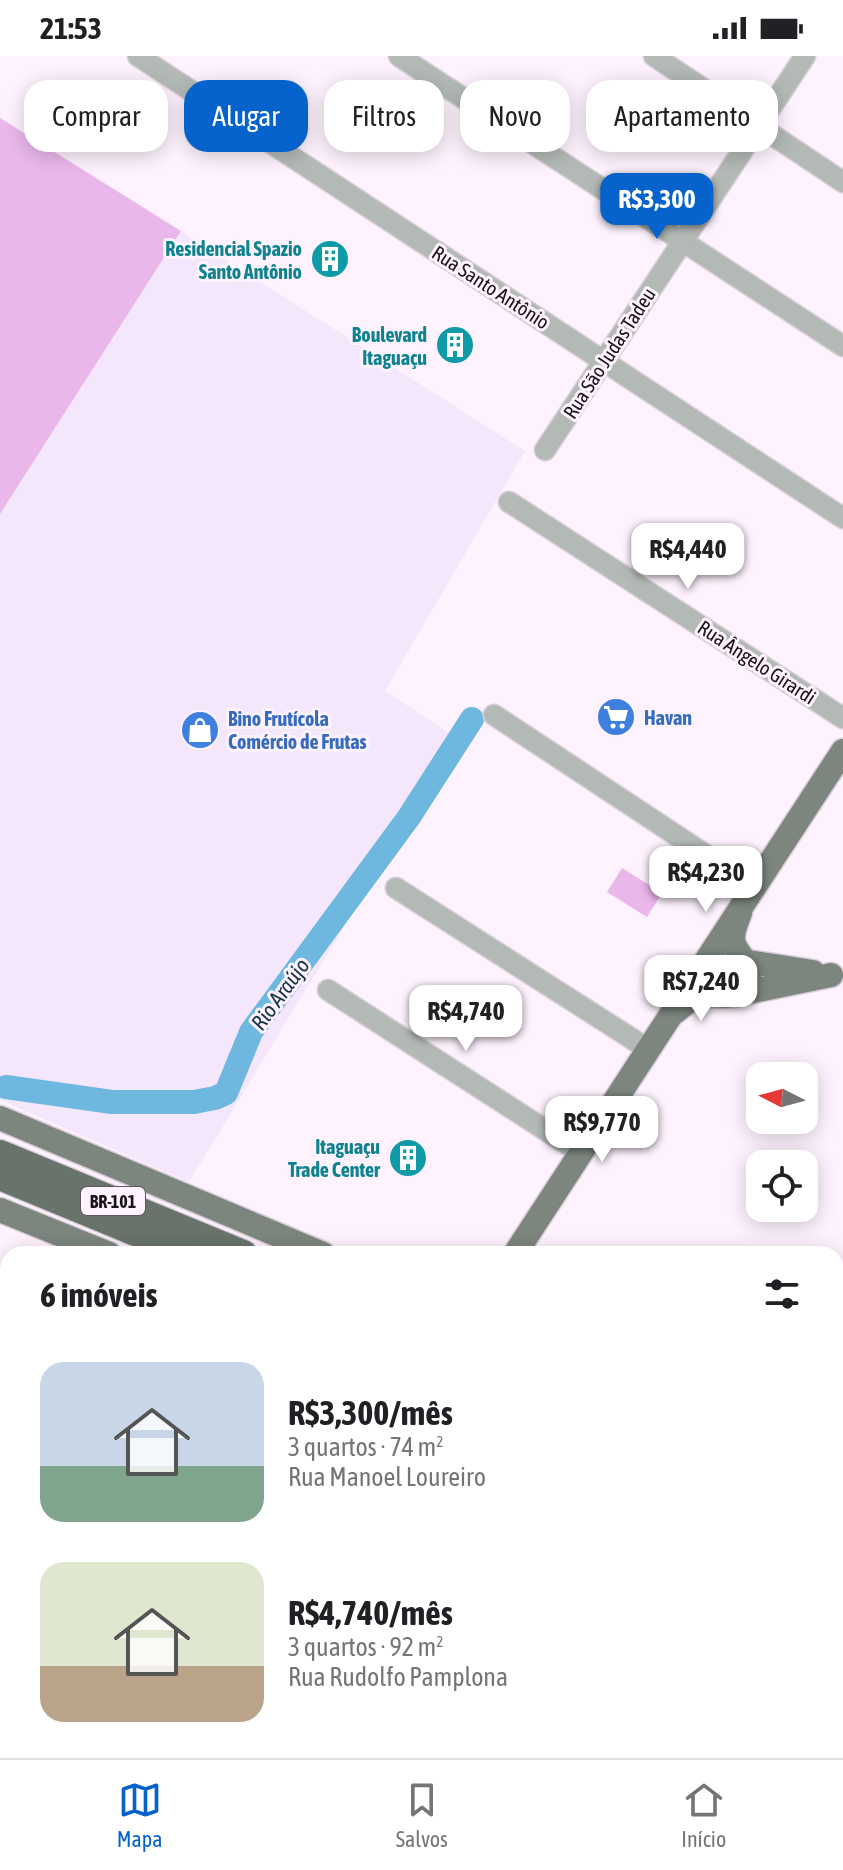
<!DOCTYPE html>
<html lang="pt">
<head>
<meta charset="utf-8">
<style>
	:root { --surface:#fff; --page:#f2f2f2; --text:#202124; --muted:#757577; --line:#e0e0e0; --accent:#0663cc }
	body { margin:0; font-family:"Asap Condensed",sans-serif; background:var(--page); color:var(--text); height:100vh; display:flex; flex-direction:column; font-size:30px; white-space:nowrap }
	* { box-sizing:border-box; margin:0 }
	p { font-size:26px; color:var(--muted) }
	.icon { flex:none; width:44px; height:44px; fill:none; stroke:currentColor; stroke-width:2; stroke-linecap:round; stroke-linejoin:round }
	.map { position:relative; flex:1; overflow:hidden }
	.panel { position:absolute; left:0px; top:1190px; width:844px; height:512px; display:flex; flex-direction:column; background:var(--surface); border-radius:24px 24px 0 0; box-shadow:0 4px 20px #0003 }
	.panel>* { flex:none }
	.banner { position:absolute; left:24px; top:24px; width:796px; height:72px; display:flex; gap:16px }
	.needle { width:52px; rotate:276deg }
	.controls { position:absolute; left:746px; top:1006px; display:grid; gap:16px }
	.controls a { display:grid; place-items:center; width:72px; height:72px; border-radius:16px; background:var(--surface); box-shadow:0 4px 20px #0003; font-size:40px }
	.price { position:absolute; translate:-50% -68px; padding:0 18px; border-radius:16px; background:#fff; color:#222; font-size:26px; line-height:52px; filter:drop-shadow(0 2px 4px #0008) }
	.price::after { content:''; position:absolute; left:50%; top:48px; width:24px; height:18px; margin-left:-12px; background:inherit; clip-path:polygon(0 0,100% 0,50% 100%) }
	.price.active { background:var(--accent); color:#fff }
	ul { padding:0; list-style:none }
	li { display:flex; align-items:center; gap:24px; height:200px; padding:0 40px }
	li span { display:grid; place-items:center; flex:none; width:224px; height:160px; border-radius:24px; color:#555 }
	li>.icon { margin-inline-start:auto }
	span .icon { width:96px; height:96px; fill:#fffc; stroke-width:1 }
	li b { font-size:34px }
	h2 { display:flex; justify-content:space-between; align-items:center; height:96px; padding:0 40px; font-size:34px }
	.chip { padding:0 28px; border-radius:24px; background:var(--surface); box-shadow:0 4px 20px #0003; font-size:28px; line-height:72px }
	.chip.active { background:var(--accent); color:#fff }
	.status { display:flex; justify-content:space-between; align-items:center; height:56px; padding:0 40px; background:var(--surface); direction:ltr }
	.status svg { height:22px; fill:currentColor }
	.tabs { display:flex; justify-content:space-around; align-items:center; height:112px; border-top:2px solid var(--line); background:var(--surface); font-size:22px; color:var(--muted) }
	.tabs a { display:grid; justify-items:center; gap:4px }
	.tabs .active { color:var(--accent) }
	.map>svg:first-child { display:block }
	.commercial { fill:#f4e7fb }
	.green { fill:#eab7eb }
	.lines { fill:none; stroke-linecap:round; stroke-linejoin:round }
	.river { stroke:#6eb8df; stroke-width:24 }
	.minor-casing { stroke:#d8ced8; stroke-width:23 }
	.major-casing { stroke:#d8ced8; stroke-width:27 }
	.highway-casing { stroke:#d8ced8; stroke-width:31 }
	.minor { stroke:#b3b9b5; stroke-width:20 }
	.major { stroke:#7c857e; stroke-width:24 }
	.highway { stroke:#68736b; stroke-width:28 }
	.labels { text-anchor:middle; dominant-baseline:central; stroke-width:6; stroke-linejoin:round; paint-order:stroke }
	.shield { fill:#fdf2fd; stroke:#5d575d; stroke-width:2 }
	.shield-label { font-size:18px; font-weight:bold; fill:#181418 }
	.culture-label { font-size:20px; font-weight:bold; fill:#0d838f; stroke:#fdf2fd; text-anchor:end }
	.street-label { font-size:20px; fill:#181418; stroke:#fdf2fd }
	.shop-label { font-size:20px; font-weight:bold; fill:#366cbe; stroke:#fdf2fd; text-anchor:start }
	.water-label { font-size:22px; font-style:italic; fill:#143647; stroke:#fdf2fd }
</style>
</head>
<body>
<div class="status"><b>21:53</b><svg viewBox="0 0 49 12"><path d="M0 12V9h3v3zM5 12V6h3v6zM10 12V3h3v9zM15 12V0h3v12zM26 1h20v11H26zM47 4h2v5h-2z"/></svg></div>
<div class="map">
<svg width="843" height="1702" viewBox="0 0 843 1702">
	<rect width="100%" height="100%" fill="#fdf2fd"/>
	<g class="commercial">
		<polygon points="181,175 525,395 385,635 458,683 189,1126 0,1044 0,458"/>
		<polygon points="8,1340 8,1487 0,1493 0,1349"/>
	</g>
	<g class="green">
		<polygon points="0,62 181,175 0,458"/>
		<polygon points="622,812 662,837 647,861 607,836"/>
		<polygon points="836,1476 843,1479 843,1580 836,1586"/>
		<polygon points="843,1614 843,1702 793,1702 794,1694 836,1694 836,1619"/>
	</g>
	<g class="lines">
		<polyline class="river" points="6,1031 112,1046 194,1046 215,1042 226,1037 251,976 409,761 472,663"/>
		<defs>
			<g id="minor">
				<polyline points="138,0 843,462"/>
				<polyline points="399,0 843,290"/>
				<polyline points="654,0 843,126"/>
				<polyline points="545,394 805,0"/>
				<polyline points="509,446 843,662"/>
				<polyline points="494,659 753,830"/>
				<polyline points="396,832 648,993"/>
				<polyline points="328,934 581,1097"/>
				<polyline points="0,1584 8,1578"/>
				<polyline points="0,1685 8,1679"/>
				<polyline points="371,1702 381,1694"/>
			</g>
			<g id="major">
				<polyline points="748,906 813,916"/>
				<polyline points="734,939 831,919"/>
				<path d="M675,956C681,951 689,944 696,941C713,934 736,949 747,927C757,906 733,900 733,882C733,873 737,865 740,857"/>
				<polyline points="0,1062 323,1198"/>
				<polyline points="0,1154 109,1198"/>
				<polyline points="515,1198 843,695"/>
				<polyline points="486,1694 489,1702"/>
				<polyline points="689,1694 692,1702"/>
			</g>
			<g id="highway">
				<polyline points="0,1098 243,1198"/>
				<polyline points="0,1120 189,1198"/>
				<polyline points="836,1404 843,1408"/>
				<polyline points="836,1433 843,1436"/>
				<polyline points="836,1605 843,1600"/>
				<polyline points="729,1694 732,1702"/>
				<polyline points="777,1702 778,1694"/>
			</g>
		</defs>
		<use href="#minor" class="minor-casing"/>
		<use href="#major" class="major-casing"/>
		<use href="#highway" class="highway-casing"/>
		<use href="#minor" class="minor"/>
		<use href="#major" class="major"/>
		<use href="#highway" class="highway"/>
	</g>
	<defs>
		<symbol id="building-disc" viewBox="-11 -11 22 22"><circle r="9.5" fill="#0f9aa8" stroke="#fdf2fd"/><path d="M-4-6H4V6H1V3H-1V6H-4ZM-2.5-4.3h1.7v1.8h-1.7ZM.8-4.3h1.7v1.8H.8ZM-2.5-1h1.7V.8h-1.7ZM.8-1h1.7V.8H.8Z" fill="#fff"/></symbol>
		<symbol id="supermarket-disc" viewBox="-11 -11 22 22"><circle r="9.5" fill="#3f7fe0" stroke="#fdf2fd"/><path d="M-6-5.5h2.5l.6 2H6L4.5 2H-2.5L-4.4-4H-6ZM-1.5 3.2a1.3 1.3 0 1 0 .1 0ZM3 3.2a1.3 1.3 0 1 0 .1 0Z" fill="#fff"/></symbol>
		<symbol id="shop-disc" viewBox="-11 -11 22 22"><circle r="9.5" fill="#3f7fe0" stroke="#fdf2fd"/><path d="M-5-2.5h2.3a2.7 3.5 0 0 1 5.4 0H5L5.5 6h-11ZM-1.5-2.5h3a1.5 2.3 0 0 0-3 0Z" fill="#fff"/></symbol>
	</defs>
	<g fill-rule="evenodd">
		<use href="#building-disc" x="308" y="181" width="44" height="44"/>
		<use href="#building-disc" x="433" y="267" width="44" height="44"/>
		<use href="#supermarket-disc" x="594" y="639" width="44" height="44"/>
		<use href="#shop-disc" x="178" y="652" width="44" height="44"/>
		<use href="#building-disc" x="386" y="1080" width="44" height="44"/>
	</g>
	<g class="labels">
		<rect class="shield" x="81" y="1131" width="64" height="28" rx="6"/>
		<g class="shield-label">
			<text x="113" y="1145">BR-101</text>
		</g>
		<g class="culture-label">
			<text x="302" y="192">Residencial Spazio<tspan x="302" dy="23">Santo Antônio</tspan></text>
			<text x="427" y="278">Boulevard<tspan x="427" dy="23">Itaguaçu</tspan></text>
			<text x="380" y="1090">Itaguaçu<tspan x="380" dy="23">Trade Center</tspan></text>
		</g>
		<g class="street-label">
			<text transform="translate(491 231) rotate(33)">Rua Santo Antônio</text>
			<text transform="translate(609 297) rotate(-57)">Rua São Judas Tadeu</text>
			<text transform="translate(757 606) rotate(33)">Rua Ângelo Girardi</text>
		</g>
		<g class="shop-label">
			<text x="644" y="661">Havan</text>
			<text x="228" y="662">Bino Frutícola<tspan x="228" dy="23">Comércio de Frutas</tspan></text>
		</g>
		<g class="water-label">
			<text transform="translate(280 938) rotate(-54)">Rio Araújo</text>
		</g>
	</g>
</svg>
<div class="controls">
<a><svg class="needle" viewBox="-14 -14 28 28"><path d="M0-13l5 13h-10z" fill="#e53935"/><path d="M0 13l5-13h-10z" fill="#757577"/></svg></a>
<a><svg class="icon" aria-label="locate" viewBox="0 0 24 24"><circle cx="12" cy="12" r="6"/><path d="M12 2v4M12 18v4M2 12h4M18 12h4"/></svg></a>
</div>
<b class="price active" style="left:657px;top:185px">R$3,300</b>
<b class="price" style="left:688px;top:535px">R$4,440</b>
<b class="price" style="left:706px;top:858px">R$4,230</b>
<b class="price" style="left:701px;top:967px">R$7,240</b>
<b class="price" style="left:466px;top:997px">R$4,740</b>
<b class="price" style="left:602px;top:1108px">R$9,770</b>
<div class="banner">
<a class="chip">Comprar</a>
<a class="chip active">Alugar</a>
<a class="chip">Filtros</a>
<a class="chip">Novo</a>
<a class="chip">Apartamento</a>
</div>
<section class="panel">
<h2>6 imóveis<svg class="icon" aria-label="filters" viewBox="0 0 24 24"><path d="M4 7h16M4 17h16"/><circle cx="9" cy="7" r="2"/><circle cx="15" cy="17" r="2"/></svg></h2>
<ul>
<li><span style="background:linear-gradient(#c9d6e8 65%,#7fa58c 0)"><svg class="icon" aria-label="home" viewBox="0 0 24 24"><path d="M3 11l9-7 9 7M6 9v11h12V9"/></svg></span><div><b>R$3,300/mês</b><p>3 quartos · 74 m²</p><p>Rua Manoel Loureiro</p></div></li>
<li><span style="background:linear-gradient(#dfe7d0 65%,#b9a48a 0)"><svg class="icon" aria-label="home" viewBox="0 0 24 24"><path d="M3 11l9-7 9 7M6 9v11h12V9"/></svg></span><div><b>R$4,740/mês</b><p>3 quartos · 92 m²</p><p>Rua Rudolfo Pamplona</p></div></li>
</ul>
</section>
</div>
<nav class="tabs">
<a class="active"><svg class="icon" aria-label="map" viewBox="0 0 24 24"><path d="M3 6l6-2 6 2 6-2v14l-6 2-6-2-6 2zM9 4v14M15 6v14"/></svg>Mapa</a>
<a><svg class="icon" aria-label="saved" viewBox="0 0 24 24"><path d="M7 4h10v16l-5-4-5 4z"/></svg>Salvos</a>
<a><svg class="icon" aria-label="home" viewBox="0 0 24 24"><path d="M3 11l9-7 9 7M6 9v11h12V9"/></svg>Início</a>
</nav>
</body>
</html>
